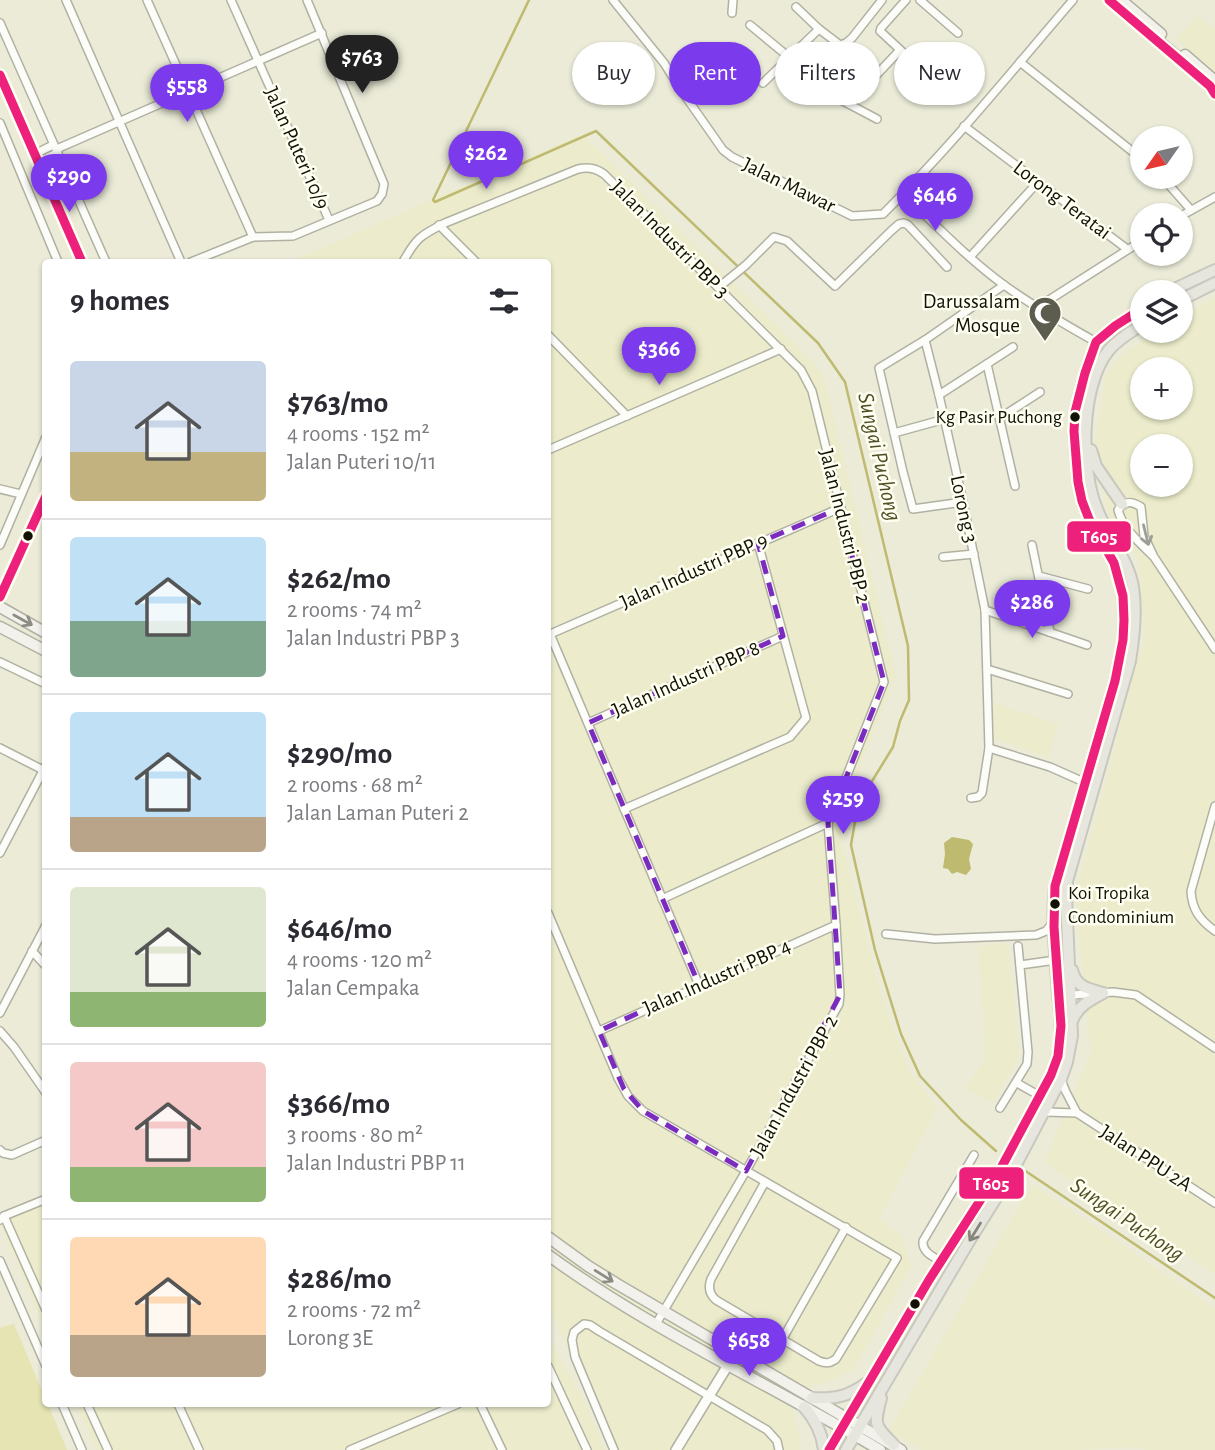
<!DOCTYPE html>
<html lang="en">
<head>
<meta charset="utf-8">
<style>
	:root { --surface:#fff; --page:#f7f7f7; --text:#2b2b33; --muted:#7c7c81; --line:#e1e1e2; --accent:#7c3aed }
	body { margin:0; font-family:"Alegreya Sans",sans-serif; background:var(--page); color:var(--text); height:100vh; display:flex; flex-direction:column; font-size:26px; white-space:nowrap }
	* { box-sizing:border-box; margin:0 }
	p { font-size:23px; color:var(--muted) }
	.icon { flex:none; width:38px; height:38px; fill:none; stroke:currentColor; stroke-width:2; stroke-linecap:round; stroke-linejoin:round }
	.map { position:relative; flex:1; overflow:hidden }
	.drawer { position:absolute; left:42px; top:259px; width:509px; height:1148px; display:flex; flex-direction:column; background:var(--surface); border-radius:7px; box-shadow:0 2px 5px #0004 }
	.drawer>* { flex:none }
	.banner { position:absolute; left:572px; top:42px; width:537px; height:63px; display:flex; gap:14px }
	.needle { width:46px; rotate:236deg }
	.fabs { position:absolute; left:1130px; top:126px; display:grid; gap:14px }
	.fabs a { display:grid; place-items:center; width:63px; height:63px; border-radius:50%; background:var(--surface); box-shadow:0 2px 5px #0004; font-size:35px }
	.price { position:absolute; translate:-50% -60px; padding:0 16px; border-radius:24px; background:var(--accent); color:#fff; font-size:23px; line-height:46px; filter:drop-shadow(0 2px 4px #0008) }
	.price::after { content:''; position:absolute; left:50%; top:42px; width:21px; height:16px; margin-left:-10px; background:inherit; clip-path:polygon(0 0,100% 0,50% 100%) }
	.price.active { background:#222; color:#fff }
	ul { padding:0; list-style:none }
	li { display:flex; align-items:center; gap:21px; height:175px; padding:0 28px }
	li+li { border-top:2px solid var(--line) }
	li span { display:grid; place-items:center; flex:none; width:196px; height:140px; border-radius:7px; color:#555 }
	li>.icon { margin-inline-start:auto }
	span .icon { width:84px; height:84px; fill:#fffc; stroke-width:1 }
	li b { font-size:30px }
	h2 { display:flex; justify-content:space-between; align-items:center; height:84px; padding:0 28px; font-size:30px }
	.tag { padding:0 24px; border-radius:32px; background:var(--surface); box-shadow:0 2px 5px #0004; font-size:24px; line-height:63px }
	.tag.active { background:var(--accent); color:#fff }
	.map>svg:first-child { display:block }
	.built { fill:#ececcc; fill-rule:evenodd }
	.green { fill:#e5e4b2 }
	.water { fill:#bebb70 }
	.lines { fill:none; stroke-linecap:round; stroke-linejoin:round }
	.stream { stroke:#bebb70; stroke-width:2.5 }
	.minor-casing { stroke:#b1b1a3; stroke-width:10 }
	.tertiary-casing { stroke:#b1b1a3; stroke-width:12 }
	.secondary-casing { stroke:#b1b1a3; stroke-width:13 }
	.primary-casing { stroke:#c8c8bf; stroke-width:14 }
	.minor { stroke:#fcfcf9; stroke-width:7 }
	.tertiary { stroke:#fcfcf9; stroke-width:9 }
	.secondary { stroke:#f2f1ec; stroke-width:10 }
	.primary { stroke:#e7e6de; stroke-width:10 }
	.bus-1-casing { stroke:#fffff1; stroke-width:14 }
	.bus-1 { stroke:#ed207b; stroke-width:9 }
	.oneway { stroke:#9e9e97 }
	.oneway2 { stroke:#8d8c84 }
	.oneway3 { stroke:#87867c }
	.marked { fill:none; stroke:#7b2cbf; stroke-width:5; stroke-dasharray:14 9; stroke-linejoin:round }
	.bus-dot { fill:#111105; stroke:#fffff1; stroke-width:2.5 }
	.labels { text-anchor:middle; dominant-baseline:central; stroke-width:5; stroke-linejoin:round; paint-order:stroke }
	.bus-label { font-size:19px; fill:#111105; stroke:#fffff1; text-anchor:end }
	.street-label { font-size:21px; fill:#111105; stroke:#fffff1 }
	.poi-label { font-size:21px; fill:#111105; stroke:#fffff1; text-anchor:end }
	.water-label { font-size:23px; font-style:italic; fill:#504e25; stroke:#fffff1 }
	.line-badge { stroke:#fffff1; stroke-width:2.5 }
	.badge-label { font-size:19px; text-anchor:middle; font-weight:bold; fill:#fff }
</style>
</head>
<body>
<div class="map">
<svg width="1215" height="1450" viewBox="0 0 1215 1450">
	<rect width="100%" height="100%" fill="#ebebd8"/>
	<g class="built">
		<polygon points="1198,15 1215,30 1215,73 1176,39"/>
		<polygon points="582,134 802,351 824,376 896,676 842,814 842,844 880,989 895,1034 910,1073 938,1108 879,1219 902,1236 907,1250 911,1267 855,1368 828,1383 811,1385 793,1411 799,1431 801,1448 800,1450 612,1450 548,1303 548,262 290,262"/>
		<path d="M1215,297V1274L1044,1162L1091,1052L1075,895L1145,634L1137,556L1108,514L1095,446L1106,374L1125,352L1159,331H1181V317ZM1143,369H1181V408H1143ZM1143,446H1181V485H1143Z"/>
		<polygon points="991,702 1059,724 1049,758 992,738"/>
		<polygon points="1008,943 1019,1052 1015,1065 993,1103 966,1089 965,1086 986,1060 978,947"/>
		<polygon points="1032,1184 1215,1308 1215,1450 1147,1450 1136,1447 1080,1450 922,1450 889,1430"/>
		<polygon points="45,1193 45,1330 0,1223 0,1215"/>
		<polygon points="548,1336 584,1400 605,1450 96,1450 76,1404 548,1404"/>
	</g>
	<polygon class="green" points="14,1324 45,1398 46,1404 48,1404 67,1450 0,1450 0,1328"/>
	<polygon class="water" points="952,837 969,840 973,844 969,859 971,869 966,875 957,872 952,874 948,869 943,868 945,854 944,843"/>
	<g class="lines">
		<g class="stream">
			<polyline points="529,0 433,200 435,202 596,131 818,343 845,382 908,646 909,700 900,721 893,747 858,804 851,845 875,950 901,1034 920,1076 961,1120 996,1151"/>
			<polyline points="1021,1168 1215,1298"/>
		</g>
		<defs>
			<g id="minor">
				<polyline points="66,0 181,262"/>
				<polyline points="147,0 253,237"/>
				<polyline points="231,0 329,220"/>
				<path d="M613,0L664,63L681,90L723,150L732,157L852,216L883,214C950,148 1011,72 1073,0"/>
				<polyline points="906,0 881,28 880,31 922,70"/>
				<polyline points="920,0 958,33"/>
				<polyline points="796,7 819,29 840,45 846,43 852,38 882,0"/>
				<polyline points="732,13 733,0"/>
				<polyline points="0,23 106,262"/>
				<polyline points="750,25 790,58"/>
				<polyline points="1020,62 1143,160"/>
				<polyline points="0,75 82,262"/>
				<polyline points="763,83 819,29"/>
				<polyline points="826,92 877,119"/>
				<polyline points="849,104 900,50"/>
				<polyline points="0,123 58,262"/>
				<polyline points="964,126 1127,249"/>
				<polyline points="35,154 53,145"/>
				<polyline points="38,162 57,153 59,148 322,33"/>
				<polyline points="1162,177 1191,210"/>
				<path d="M903,194C936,225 967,258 1004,285C1033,306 1064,324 1096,342"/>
				<polyline points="1181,216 1215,197"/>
				<polyline points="439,225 476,262"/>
				<polyline points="970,257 1038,182"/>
				<polyline points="191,262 253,237 293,236 377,201 382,194 384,184 307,0"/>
				<path d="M403,262C416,238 421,235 445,223L578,169C589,167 595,168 604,174L801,370L812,391L884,682L828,823L836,925L840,995L839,1004L746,1171L656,1324"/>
				<polyline points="719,287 746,265 774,237 787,241 835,286 891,231 899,224 904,223 908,225 947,267"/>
				<polyline points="1038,307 1143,240"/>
				<polyline points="548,335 627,416"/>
				<polyline points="925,340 939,395 963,502 985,610 989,748 982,793 978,797 971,798"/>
				<polyline points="987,364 1015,486"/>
				<polyline points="939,395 1013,347"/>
				<polyline points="1000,418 1040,392"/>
				<polyline points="894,433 945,419"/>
				<polyline points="548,450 781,349"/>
				<polyline points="0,489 21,494"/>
				<polyline points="963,502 913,509 903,472 879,368 925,340 1004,285"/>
				<polyline points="0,545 46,437"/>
				<polyline points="1032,545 1050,632"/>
				<polyline points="943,557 974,554"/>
				<path d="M1154,557C1141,544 1123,529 1118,510C1125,500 1132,501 1141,507L1144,536L1154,557L1215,649"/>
				<polyline points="1039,576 1088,589"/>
				<polyline points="0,597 46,495"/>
				<polyline points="985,610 1087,645"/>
				<polyline points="550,634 699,985"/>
				<polyline points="548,635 840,508"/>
				<polyline points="0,662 46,684"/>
				<polyline points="987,669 1068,694"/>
				<polyline points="588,723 783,636"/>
				<polyline points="0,748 43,770"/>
				<polyline points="989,748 1050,767 1086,783"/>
				<path d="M1215,806L1191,891C1192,910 1200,920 1215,931"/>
				<polyline points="624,809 790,737 806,718 758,543"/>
				<polyline points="0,853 46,765"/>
				<polyline points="662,899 828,823"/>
				<path d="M548,913L618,1078L628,1096L643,1111L897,1258L836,1359C830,1363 827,1364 819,1361L716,1300C709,1294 708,1287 711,1279L765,1182"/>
				<polyline points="886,934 935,939 1036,935 1046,931 1054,921"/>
				<polyline points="32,951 46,966"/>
				<polyline points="1020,965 1056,960"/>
				<polyline points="1059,996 1113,992 1136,995 1215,1048"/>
				<polyline points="0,1013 46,925"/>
				<polyline points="0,1031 14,1047 46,1093"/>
				<polyline points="599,1031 836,925"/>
				<polyline points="1061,1080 1066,1092 1077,1113"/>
				<polyline points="1017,1083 1040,1096"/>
				<polyline points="1000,1108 1027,1064 1028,1052 1018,946"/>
				<polyline points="1045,1112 1077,1113 1215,1203"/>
				<polyline points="0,1150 3,1153 12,1155 46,1140"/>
				<polyline points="4,1216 46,1310"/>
				<polyline points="0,1220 4,1216 46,1199"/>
				<polyline points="0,1261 46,1366"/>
				<path d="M940,1261C932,1256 922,1252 923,1241L974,1155"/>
				<polyline points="782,1340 846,1227"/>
				<polyline points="548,1366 587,1450"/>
				<polyline points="62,1404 82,1450"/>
				<polyline points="87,1404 108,1450"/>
				<polyline points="178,1404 199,1450"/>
				<polyline points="480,1404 502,1450"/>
				<polyline points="350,1450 458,1404"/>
				<polyline points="614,1450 575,1357 572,1340 574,1332 584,1324 590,1325 599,1331 767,1430 777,1441 779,1450"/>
			</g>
			<polyline id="tertiary" points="676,1450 728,1365"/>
			<g id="secondary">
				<polyline points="1109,0 1168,49 1210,86 1215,94"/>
				<polyline points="1121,0 1161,34"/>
				<polyline points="1185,55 1215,81"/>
				<polyline points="0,607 46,633"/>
				<polyline points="0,627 46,651"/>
				<polyline points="548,1237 588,1266 617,1284 901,1450"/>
				<path d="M548,1255C652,1331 770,1384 880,1450"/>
			</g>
			<g id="primary">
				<polyline points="1168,292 1215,270"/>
				<polyline points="1181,300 1215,283"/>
				<polyline points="1091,450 1096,466 1122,504"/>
				<path d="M1072,970C1076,987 1088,989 1103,993"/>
				<path d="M1072,1021C1078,1006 1090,1000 1103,993"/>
				<path d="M812,1398C833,1399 848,1397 865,1384"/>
				<path d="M881,1398C874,1425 874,1425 894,1445"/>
				<path d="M804,1407C815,1419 822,1433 824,1450"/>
				<path d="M829,1450L929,1280L1001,1168L1051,1075C1055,1065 1059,1055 1060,1044C1062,1028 1060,1011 1058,995C1056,959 1051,922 1055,886L1115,681L1123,640L1124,620L1123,596L1119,578L1114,563L1089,519L1082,501L1078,482L1074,431L1075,412L1085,373L1096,342L1115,326L1143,308"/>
				<path d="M846,1450L971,1238L1011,1174L1061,1079L1067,1062L1072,1036L1066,895L1067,881L1130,661C1134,637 1137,611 1133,587C1128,558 1107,536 1097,509C1080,469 1080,385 1109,350C1118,339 1131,332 1143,324"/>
			</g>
		</defs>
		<use href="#minor" class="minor-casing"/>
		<use href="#tertiary" class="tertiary-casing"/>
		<use href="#secondary" class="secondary-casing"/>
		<use href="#primary" class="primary-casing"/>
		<use href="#minor" class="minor"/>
		<use href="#tertiary" class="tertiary"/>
		<use href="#secondary" class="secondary"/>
		<use href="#primary" class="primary"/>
		<defs>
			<g id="bus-1">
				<polyline points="1109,0 1210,86 1215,94"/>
				<polyline points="0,75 82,262"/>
				<polyline points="0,597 46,496"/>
				<polyline points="829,1450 929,1280 1001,1168 1051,1075 1058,1056 1061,1026 1054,927 1055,886 1115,681 1123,640 1124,620 1123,596 1114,563 1089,519 1082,501 1078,482 1074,431 1075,412 1085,373 1096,342 1115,326 1143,308"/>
			</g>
		</defs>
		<use href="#bus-1" class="bus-1-casing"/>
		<use href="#bus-1" class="bus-1"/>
	</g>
	<defs><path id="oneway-shaft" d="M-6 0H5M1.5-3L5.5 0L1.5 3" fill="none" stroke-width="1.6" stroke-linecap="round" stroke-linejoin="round" transform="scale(1.75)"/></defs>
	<use class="oneway" href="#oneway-shaft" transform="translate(1146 535) rotate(76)"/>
	<g class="oneway2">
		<use href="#oneway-shaft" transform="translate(23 620) rotate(29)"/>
		<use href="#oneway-shaft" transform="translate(604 1276) rotate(32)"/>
	</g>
	<use class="oneway3" href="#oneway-shaft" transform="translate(975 1232) rotate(122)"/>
	<path class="marked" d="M840,508L884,682L828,823L840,995L746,1171L643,1111L624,1089L599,1031L699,985L588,723L783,636L758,543Z"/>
	<defs>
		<symbol id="mosque-pin" viewBox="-11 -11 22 30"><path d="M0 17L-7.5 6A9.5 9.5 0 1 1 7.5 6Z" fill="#5d5d4f" stroke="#fffff1"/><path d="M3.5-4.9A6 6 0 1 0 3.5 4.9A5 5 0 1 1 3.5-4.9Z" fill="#fff"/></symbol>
	</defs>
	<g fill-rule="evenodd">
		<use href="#mosque-pin" x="1026" y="294" width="38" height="52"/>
	</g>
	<g class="bus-dot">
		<circle cx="1075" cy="417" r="6"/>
		<circle cx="28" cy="536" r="6"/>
		<circle cx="1055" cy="904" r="6"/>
		<circle cx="915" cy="1304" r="6"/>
	</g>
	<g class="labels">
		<g class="bus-label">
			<text x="1062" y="417">Kg Pasir Puchong</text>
			<text x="1068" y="893" text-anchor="start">Koi Tropika<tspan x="1068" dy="24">Condominium</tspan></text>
		</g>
		<g class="street-label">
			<text transform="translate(297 148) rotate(66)">Jalan Puteri 10/9</text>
			<text transform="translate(789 185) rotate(26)">Jalan Mawar</text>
			<text transform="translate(1062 200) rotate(37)">Lorong Teratai</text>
			<text transform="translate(670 239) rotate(45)">Jalan Industri PBP 3</text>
			<text transform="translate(964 509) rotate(78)">Lorong 3</text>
			<text transform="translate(845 526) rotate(76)">Jalan Industri PBP 2</text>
			<text transform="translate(694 571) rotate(-24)">Jalan Industri PBP 9</text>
			<text transform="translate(686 679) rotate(-24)">Jalan Industri PBP 8</text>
			<text transform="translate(717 977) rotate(-24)">Jalan Industri PBP 4</text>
			<text transform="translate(794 1086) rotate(-61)">Jalan Industri PBP 2</text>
			<text transform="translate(1146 1158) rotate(33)">Jalan PPU 2A</text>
		</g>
		<g class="poi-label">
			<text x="1020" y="301">Darussalam<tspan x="1020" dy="24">Mosque</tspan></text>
		</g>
		<g class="water-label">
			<text transform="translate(879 457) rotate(77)">Sungai Puchong</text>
			<text transform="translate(1127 1220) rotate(34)">Sungai Puchong</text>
		</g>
	</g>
	<g class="line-badge">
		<rect x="1066" y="520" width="66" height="33" rx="7" fill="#ed207b"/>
		<rect x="958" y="1166" width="67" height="34" rx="7" fill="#ed207b"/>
	</g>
	<g class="badge-label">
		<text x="1099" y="543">T605</text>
		<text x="991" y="1190">T605</text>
	</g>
</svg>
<div class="fabs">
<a><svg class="needle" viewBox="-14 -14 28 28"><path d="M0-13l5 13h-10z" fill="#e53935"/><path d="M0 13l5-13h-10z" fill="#7c7c81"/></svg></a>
<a><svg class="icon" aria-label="locate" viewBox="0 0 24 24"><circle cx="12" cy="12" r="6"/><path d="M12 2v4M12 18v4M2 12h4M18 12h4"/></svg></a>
<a><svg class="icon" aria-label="layers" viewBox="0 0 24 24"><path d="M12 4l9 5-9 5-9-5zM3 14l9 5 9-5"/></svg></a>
<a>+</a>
<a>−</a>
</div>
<b class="price active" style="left:362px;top:95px">$763</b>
<b class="price" style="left:187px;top:124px">$558</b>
<b class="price" style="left:486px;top:191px">$262</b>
<b class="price" style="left:69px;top:214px">$290</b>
<b class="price" style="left:935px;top:233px">$646</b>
<b class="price" style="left:659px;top:387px">$366</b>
<b class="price" style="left:1032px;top:640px">$286</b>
<b class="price" style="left:843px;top:836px">$259</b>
<b class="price" style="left:749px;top:1378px">$658</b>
<div class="banner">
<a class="tag">Buy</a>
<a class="tag active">Rent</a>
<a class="tag">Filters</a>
<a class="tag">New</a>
</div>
<section class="drawer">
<h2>9 homes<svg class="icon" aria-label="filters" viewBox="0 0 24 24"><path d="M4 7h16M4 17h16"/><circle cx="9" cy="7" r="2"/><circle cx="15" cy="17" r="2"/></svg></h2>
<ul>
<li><span style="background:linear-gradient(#c9d6e8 65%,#c2b280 0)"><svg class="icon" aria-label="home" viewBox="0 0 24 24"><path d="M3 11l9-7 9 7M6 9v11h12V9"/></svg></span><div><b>$763/mo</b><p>4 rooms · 152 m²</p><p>Jalan Puteri 10/11</p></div></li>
<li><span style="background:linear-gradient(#bfe0f5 60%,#7fa58c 0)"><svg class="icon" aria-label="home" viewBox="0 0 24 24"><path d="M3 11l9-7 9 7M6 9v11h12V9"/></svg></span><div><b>$262/mo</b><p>2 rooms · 74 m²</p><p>Jalan Industri PBP 3</p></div></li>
<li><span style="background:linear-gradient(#bfe0f5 75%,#b9a48a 0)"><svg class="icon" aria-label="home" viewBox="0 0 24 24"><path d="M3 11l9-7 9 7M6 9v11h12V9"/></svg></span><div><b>$290/mo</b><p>2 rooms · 68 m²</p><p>Jalan Laman Puteri 2</p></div></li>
<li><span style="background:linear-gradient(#dfe7d0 75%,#8fb573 0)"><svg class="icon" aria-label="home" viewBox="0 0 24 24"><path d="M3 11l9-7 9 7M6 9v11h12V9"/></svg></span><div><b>$646/mo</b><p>4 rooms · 120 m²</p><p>Jalan Cempaka</p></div></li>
<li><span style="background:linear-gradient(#f6c9c9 75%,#8fb573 0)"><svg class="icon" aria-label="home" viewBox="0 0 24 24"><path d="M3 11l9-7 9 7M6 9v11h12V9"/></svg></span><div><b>$366/mo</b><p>3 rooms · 80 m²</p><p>Jalan Industri PBP 11</p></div></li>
<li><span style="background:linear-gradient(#ffd9b3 70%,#b9a48a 0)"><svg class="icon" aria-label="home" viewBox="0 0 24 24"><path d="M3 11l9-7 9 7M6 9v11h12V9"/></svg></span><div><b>$286/mo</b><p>2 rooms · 72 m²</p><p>Lorong 3E</p></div></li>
</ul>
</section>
</div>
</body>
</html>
